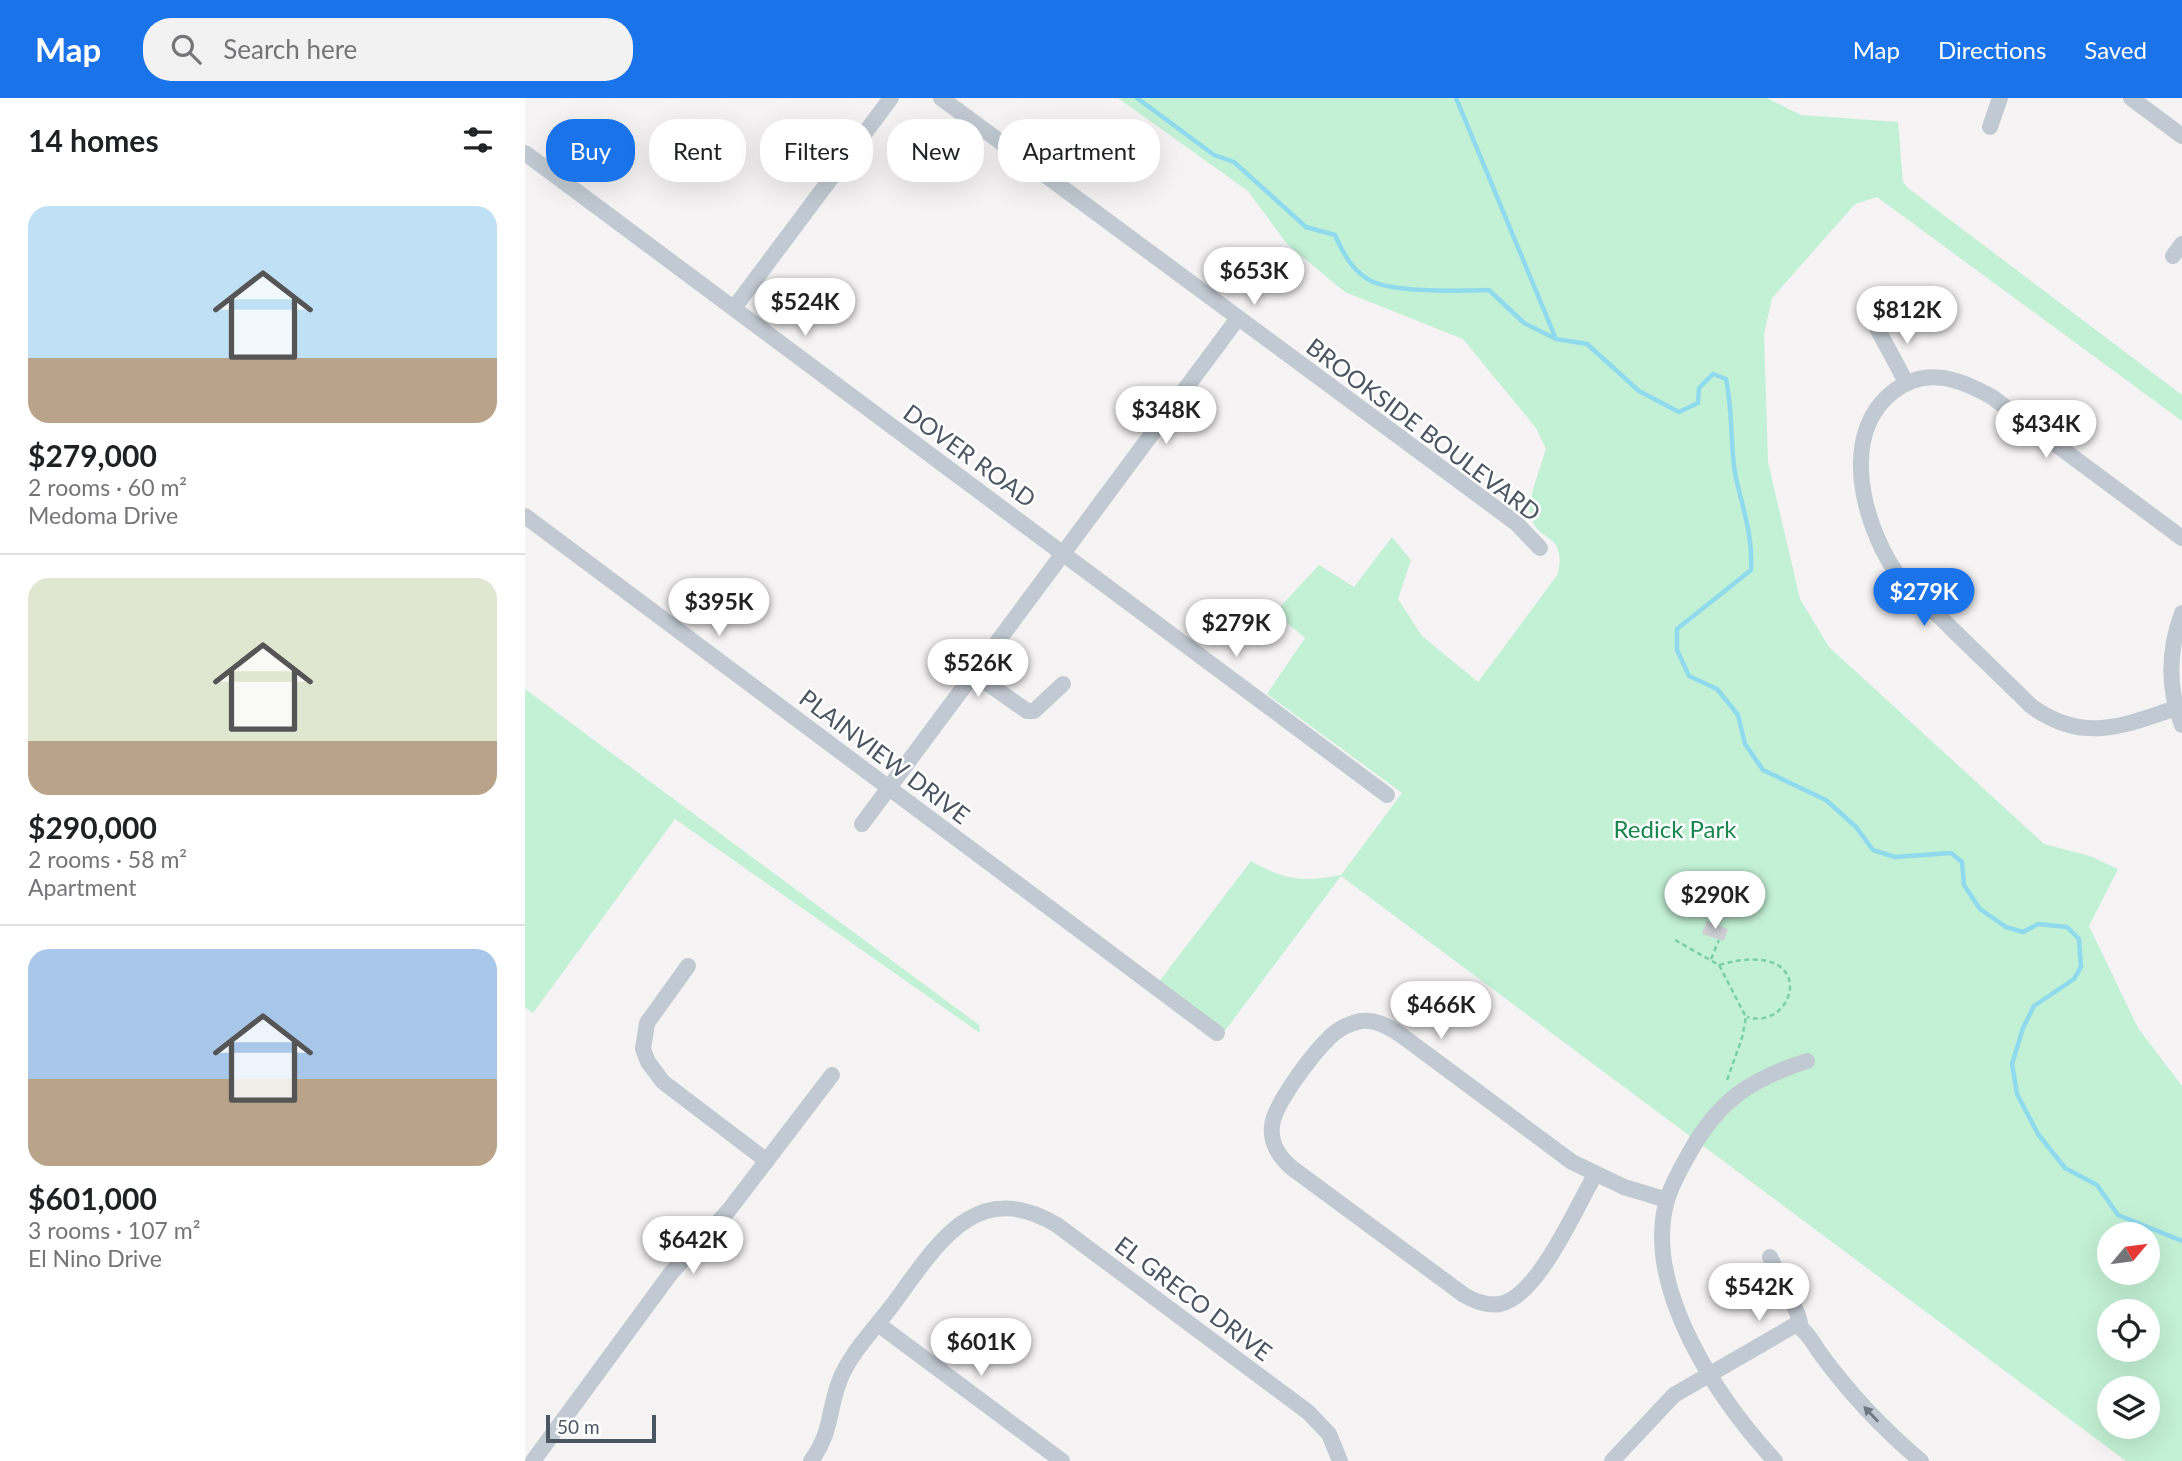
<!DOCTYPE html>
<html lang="en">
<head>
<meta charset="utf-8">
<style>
	:root { --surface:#fff; --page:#f2f2f2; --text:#202124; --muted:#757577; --line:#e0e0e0; --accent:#1a73e8 }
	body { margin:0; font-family:Lato,sans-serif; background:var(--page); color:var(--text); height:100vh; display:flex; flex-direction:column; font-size:26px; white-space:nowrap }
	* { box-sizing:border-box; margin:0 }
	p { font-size:23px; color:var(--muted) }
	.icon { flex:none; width:38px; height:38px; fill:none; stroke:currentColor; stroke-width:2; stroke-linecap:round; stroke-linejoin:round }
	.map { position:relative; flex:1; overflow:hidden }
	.drawer { display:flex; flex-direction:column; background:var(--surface); width:525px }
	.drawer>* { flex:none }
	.guide { position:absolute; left:21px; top:21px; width:665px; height:63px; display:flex; gap:14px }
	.needle { width:46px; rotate:61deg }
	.controls { position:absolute; left:1572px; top:1124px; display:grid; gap:14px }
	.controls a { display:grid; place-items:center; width:63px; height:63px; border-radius:50%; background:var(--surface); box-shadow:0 7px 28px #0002; font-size:35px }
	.scale { position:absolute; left:21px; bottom:18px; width:110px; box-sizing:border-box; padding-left:7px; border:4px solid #4a5661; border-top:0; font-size:19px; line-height:24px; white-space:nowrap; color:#4a5661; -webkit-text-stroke:5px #fff; paint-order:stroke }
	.price { position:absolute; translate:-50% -60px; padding:0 16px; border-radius:24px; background:#fff; color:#222; font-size:23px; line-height:46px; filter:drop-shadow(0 2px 4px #0008) }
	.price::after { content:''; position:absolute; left:50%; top:42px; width:21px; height:16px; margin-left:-10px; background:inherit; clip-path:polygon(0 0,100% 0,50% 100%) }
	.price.active { background:var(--accent); color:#fff }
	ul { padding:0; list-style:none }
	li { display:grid; align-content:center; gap:14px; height:371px; padding:0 28px }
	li+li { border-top:2px solid var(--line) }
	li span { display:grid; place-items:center; height:217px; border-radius:21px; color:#555 }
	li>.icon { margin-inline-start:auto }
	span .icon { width:126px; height:126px; fill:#fffc; stroke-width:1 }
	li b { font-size:30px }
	h2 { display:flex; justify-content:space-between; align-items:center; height:84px; padding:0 28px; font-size:30px }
	.tag { padding:0 24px; border-radius:28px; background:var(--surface); box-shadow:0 7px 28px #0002; font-size:24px; line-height:63px }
	.tag.active { background:var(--accent); color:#fff }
	header { display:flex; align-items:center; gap:42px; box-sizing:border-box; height:98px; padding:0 35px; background:var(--accent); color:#fff }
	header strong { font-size:33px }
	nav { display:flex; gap:38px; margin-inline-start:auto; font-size:24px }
	.search { width:490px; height:63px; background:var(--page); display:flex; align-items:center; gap:18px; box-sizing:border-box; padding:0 24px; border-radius:28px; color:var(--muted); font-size:26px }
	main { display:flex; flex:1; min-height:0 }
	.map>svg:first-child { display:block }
	.green { fill:#c3f1d5; fill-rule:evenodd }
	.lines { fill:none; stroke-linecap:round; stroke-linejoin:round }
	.stream { stroke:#90daee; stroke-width:4.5 }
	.building { fill:#cdcfd5 }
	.path { stroke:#7ad0a6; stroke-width:2.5; stroke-dasharray:5 3.5; stroke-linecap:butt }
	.minor { stroke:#c1cad2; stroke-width:16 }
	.oneway { fill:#6e7983 }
	.labels { text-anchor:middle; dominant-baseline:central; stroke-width:5; stroke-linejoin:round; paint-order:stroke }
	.street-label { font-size:24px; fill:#4a5661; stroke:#fff }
	.park-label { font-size:24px; fill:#17864f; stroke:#fff }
</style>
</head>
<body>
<header>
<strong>Map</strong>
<div class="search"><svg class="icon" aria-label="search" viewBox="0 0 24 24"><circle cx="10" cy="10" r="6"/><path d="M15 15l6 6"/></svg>Search here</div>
<nav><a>Map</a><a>Directions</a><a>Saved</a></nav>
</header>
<main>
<section class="drawer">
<h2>14 homes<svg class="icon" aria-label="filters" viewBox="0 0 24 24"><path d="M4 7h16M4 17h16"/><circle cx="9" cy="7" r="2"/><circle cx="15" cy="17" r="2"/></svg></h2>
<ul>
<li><span style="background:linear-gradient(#bfe0f5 70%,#b9a48a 0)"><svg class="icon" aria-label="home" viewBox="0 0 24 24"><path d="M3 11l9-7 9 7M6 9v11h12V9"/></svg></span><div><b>$279,000</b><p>2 rooms · 60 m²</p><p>Medoma Drive</p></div></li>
<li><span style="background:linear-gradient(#dfe7d0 75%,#b9a48a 0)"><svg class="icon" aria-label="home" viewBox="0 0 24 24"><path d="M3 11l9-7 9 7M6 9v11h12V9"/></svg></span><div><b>$290,000</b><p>2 rooms · 58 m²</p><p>Apartment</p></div></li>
<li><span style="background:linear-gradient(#a9c7e8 60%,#b9a48a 0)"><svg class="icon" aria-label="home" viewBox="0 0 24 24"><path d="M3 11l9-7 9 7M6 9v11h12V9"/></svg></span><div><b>$601,000</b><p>3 rooms · 107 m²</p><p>El Nino Drive</p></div></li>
</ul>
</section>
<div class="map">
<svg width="1657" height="1363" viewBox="0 0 1657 1363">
	<rect width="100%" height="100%" fill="#f5f3f3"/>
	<g class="green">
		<path d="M593,0H1242L1276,17L1373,24L1378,84L1383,90L1657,297V323L1352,99L1330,106L1247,200L1239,236L1243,364L1275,501L1304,549L1519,746L1565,758L1593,771L1564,828L1613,930L1657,988V1363H1601L816,778L699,934L633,885L726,763C761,783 777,784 816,777L877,695L742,596L780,540L756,520L754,510L794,467L829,489L867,439L886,462L873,501L897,538L953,584L1033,476C1042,432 1011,446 1005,416C1002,403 1017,365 1021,351L1011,330L938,241L820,194L762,146L723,93ZM1584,1136H1622V1174H1584ZM1584,1213H1622V1251H1584ZM1584,1290H1622V1328H1584Z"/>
		<polygon points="0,591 454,927 455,935 150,721 8,915 0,909"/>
	</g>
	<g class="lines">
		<g class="stream">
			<path d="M612,0L689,57L709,64L781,129L810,137C818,155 827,173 846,183C870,195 936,193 964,192L999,225L1031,241L1062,246L1114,293L1154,314L1173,305L1174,290L1188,276L1201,281C1208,314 1205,344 1210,375C1217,410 1228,435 1226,472L1152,531V552L1164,578L1192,591L1213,617L1220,646L1238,672L1301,702L1331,729L1348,752L1370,759L1426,755L1437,764L1439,787L1455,811L1481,829L1498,834L1513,826L1542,829L1554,841L1556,869L1549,881L1509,908L1498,930L1487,966L1492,996L1513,1036L1540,1070L1572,1087L1593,1117L1657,1143"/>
			<polyline points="931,0 1031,241"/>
		</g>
	</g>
	<polygon class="building" points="1182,823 1203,831 1199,843 1177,836"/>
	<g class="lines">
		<g class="path">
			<polyline points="1150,842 1194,867 1221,919 1217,940 1201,985"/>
			<polyline points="1186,861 1194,842"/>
			<path d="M1194,867C1296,838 1272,934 1222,919"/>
		</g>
		<g class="minor">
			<polyline points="416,0 991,425 1015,450"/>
			<polyline points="1606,0 1657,38"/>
			<polyline points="1465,29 1475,0"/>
			<polyline points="0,55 862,697"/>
			<polyline points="1648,158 1657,146"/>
			<polyline points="209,210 366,0"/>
			<polyline points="1352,230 1381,284"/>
			<polyline points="0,418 692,935"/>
			<path d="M1657,515C1643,553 1642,589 1657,627"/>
			<polyline points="449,576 502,613 509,613 538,586"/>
			<path d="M1651,610C1596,629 1557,645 1506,608C1477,579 1447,551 1418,522C1402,507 1382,492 1370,473C1337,423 1314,335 1369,293C1401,268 1435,281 1467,299L1657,440"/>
			<polyline points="337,726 713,220"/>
			<polyline points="163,868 122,925 118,951 123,964 138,984 242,1063"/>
			<path d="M1070,1077C1051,1109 1013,1199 975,1206C962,1208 949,1203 939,1197L767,1070C755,1060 745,1045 747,1028C749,1006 787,957 803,941C811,932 824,925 836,923C851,921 864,929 876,937L1047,1064L1099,1089L1142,1102"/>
			<polyline points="1245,1159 1273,1217 1276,1229"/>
			<polyline points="353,1226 537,1363"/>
			<polyline points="8,1363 146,1175 204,1112 307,977"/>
			<path d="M286,1363C307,1334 303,1314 314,1284C324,1257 348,1232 366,1209C410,1150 449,1077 532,1127L783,1314L804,1336L815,1363"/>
			<path d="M1087,1363L1149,1297L1270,1227C1281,1231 1288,1245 1295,1255C1324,1295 1358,1331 1396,1363"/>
			<path d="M1250,1363C1194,1302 1117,1190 1142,1102C1147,1085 1156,1070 1165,1054C1194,1002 1226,981 1282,963"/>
		</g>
	</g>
	<defs><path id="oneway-solid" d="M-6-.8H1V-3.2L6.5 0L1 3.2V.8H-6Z" transform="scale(1.75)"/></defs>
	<use class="oneway" href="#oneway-solid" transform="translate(1346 1316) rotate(-133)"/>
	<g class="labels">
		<g class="street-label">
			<text transform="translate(899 331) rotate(37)">BROOKSIDE BOULEVARD</text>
			<text transform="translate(445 357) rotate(36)">DOVER ROAD</text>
			<text transform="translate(360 658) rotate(37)">PLAINVIEW DRIVE</text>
			<text transform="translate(669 1200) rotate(37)">EL GRECO DRIVE</text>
		</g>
		<g class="park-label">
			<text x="1150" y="730">Redick Park</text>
		</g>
	</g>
</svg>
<div class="controls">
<a><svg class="needle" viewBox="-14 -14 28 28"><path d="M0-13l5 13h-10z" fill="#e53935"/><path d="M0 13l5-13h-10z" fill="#757577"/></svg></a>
<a><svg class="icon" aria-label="locate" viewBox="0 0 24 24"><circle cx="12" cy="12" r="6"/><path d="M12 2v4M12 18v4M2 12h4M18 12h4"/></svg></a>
<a><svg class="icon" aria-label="layers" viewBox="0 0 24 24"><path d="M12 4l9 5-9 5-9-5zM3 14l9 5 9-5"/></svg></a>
</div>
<div class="scale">50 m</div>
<b class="price" style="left:729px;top:209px">$653K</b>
<b class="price" style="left:280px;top:240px">$524K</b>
<b class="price" style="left:1382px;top:248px">$812K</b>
<b class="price" style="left:641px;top:348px">$348K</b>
<b class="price" style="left:1521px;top:362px">$434K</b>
<b class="price active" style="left:1399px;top:530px">$279K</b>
<b class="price" style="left:194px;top:540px">$395K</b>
<b class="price" style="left:711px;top:561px">$279K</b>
<b class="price" style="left:453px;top:601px">$526K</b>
<b class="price" style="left:1190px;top:833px">$290K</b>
<b class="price" style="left:916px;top:943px">$466K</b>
<b class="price" style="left:168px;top:1178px">$642K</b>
<b class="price" style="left:1234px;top:1225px">$542K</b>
<b class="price" style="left:456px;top:1280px">$601K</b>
<div class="guide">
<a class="tag active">Buy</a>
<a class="tag">Rent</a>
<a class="tag">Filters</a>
<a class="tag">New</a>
<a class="tag">Apartment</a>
</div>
</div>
</main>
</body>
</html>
